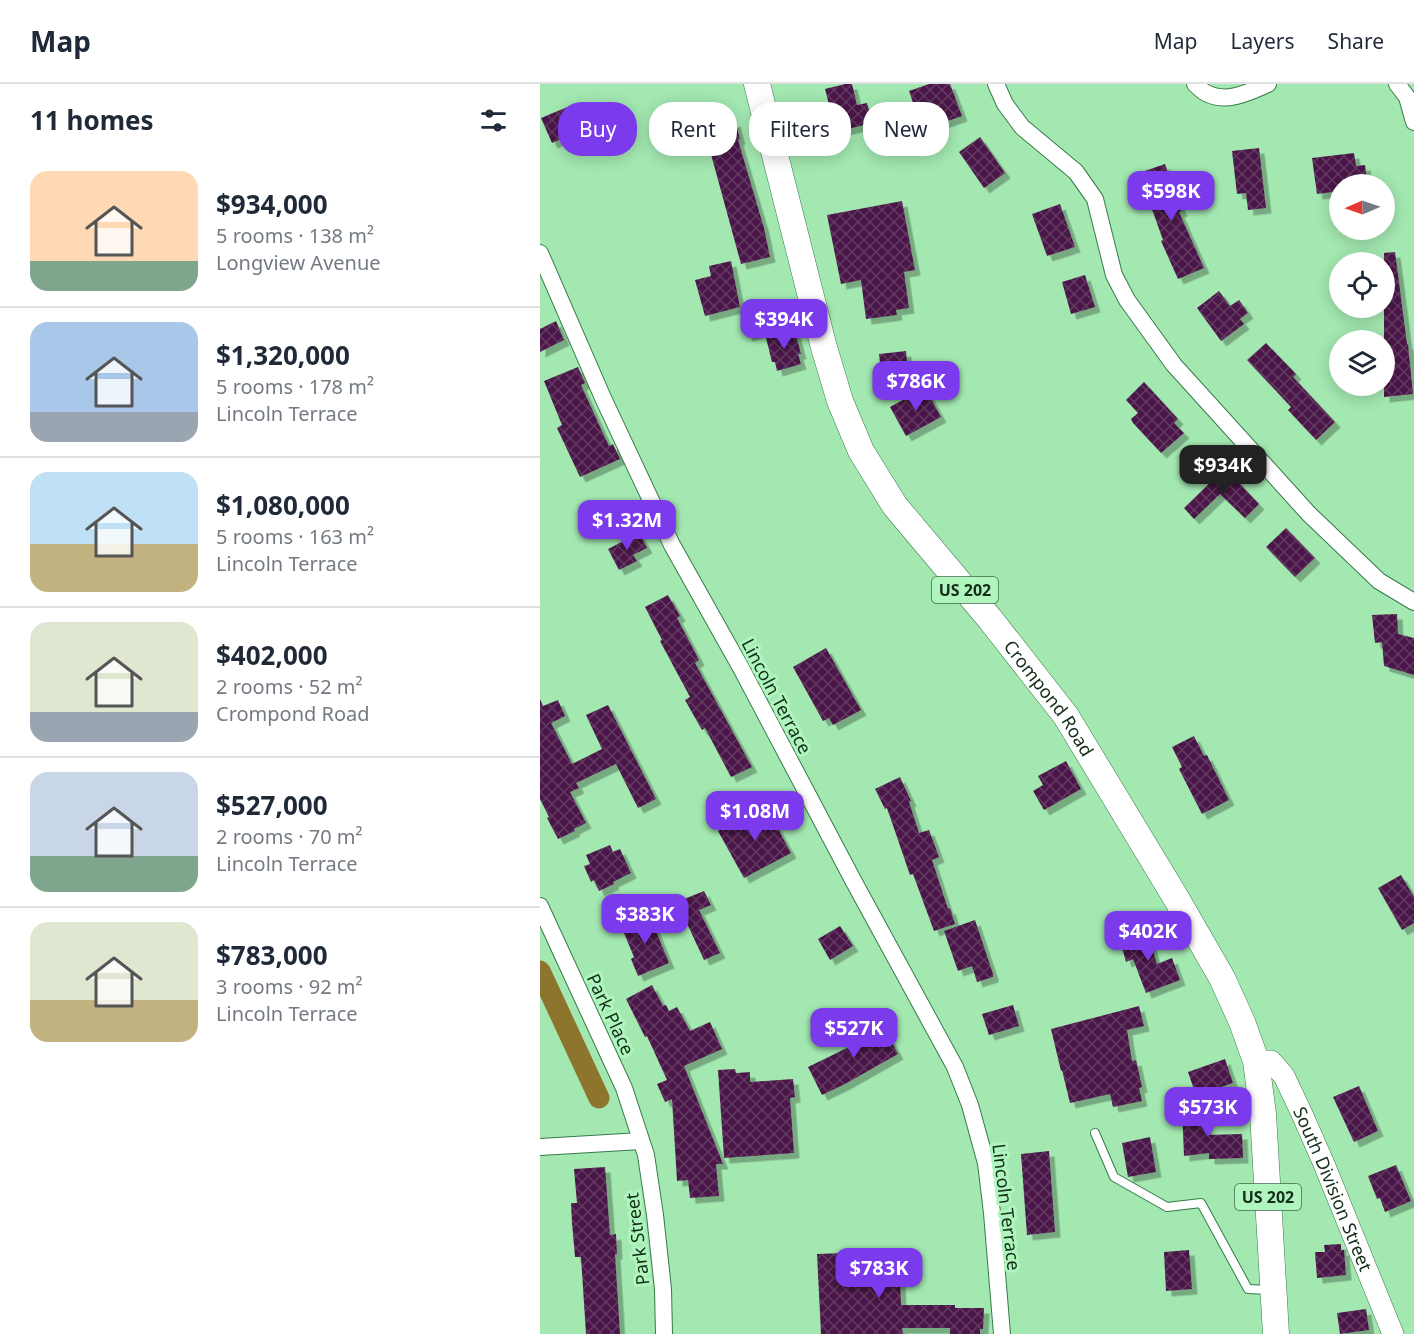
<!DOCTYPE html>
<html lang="en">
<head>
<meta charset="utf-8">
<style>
	:root { --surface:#fff; --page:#f6f6f7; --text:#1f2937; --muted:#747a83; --line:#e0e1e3; --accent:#7c3aed }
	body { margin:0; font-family:"Noto Sans",sans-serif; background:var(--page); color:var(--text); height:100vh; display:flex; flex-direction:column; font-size:22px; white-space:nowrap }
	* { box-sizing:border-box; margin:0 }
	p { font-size:20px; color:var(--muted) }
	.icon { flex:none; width:33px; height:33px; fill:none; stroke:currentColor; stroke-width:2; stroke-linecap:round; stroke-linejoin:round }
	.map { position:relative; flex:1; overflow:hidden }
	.details { display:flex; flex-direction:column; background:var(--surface); width:540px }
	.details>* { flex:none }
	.hud { position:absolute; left:18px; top:18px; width:570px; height:54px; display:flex; gap:12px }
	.needle { width:39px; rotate:268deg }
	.tools { position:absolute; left:789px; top:90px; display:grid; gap:12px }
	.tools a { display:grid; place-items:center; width:66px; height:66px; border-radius:50%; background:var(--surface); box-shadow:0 3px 15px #0003; font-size:30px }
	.price { position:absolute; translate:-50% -51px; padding:0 14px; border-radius:12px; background:var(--accent); color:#fff; font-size:20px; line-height:39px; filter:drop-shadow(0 2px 3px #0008) }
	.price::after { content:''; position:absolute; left:50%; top:36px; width:18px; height:14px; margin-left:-9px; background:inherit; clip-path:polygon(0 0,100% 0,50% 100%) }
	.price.active { background:#222; color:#fff }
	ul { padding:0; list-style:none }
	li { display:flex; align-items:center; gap:18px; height:150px; padding:0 30px }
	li+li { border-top:2px solid var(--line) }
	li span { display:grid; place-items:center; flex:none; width:168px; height:120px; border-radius:18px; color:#555 }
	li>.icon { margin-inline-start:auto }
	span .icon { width:72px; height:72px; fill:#fffc; stroke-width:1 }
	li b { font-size:26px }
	h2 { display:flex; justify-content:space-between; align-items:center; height:72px; padding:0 30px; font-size:26px }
	.tag { padding:0 21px; border-radius:24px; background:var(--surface); box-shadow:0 3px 15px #0003; font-size:21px; line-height:54px }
	.tag.active { background:var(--accent); color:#fff }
	header { display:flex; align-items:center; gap:36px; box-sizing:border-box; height:84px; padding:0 30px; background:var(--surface); border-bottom:2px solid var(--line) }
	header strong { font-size:28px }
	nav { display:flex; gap:33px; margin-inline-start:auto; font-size:21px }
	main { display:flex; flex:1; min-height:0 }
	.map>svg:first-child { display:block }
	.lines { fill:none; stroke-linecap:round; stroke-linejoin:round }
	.canal { stroke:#8e752e; stroke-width:21 }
	.building { fill:url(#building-cross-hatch); filter:url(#shadow) }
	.service-casing { stroke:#377a49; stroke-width:10 }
	.minor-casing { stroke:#377a49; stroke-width:18 }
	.tertiary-casing { stroke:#377a49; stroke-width:22 }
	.primary-casing { stroke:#377a49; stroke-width:27 }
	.service { stroke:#fff; stroke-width:8 }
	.minor { stroke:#fff; stroke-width:16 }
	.tertiary { stroke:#fff; stroke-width:21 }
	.primary { stroke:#fff; stroke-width:26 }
	.labels { text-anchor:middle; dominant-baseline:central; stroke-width:6; stroke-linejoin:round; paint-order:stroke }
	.shield { fill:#aff5bd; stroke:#426a4b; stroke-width:1.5 }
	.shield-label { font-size:16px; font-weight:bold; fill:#132f1a }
	.street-label { font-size:18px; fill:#132f1a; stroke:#aff5bd }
</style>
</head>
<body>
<header>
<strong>Map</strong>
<nav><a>Map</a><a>Layers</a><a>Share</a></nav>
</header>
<main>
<section class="details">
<h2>11 homes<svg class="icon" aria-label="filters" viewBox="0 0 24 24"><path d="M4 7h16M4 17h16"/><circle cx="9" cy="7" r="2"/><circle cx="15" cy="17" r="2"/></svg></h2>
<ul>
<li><span style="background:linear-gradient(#ffd9b3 75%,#7fa58c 0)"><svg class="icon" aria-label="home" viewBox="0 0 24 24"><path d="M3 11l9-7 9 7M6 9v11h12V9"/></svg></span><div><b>$934,000</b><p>5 rooms · 138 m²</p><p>Longview Avenue</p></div></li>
<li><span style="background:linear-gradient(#a9c7e8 75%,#9aa5b1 0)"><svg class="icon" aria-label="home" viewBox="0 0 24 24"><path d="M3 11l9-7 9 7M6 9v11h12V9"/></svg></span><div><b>$1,320,000</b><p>5 rooms · 178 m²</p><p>Lincoln Terrace</p></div></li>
<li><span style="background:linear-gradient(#bfe0f5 60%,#c2b280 0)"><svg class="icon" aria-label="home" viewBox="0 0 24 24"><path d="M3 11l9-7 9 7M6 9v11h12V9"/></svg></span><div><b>$1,080,000</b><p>5 rooms · 163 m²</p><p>Lincoln Terrace</p></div></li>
<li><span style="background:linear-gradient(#dfe7d0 75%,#9aa5b1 0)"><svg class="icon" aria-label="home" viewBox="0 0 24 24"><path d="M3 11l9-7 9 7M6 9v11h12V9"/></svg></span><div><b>$402,000</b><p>2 rooms · 52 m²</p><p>Crompond Road</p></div></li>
<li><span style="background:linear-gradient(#c9d6e8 70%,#7fa58c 0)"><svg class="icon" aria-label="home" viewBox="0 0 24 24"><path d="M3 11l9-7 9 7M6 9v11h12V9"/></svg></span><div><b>$527,000</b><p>2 rooms · 70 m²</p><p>Lincoln Terrace</p></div></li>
<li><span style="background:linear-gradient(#dfe7d0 65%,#c2b280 0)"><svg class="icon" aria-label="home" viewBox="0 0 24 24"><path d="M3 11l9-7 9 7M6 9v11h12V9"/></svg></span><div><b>$783,000</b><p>3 rooms · 92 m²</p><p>Lincoln Terrace</p></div></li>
</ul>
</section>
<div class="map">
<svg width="874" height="1250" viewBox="0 0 874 1250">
	<defs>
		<pattern id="building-cross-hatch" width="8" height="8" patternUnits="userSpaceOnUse" patternTransform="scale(1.5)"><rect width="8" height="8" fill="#4c1849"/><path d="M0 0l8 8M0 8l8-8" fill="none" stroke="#623a60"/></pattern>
		<filter id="shadow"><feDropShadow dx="5.5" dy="5.5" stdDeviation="0" flood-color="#0004"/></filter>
	</defs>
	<rect width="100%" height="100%" fill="#a3e8b1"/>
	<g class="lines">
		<polyline class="canal" points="0,887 59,1014"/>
	</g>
	<g class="building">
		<polygon points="305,0 312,0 317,21 327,19 332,39 296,48 285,5"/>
		<polygon points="389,0 410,0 422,32 396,41 390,25 377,30 369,7"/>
		<polygon points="37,19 47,44 12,59 1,34"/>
		<polygon points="195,37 200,55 198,56 224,144 230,173 201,180 169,63 166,64 161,46 167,44 167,43 186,38 187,40"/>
		<polygon points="440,53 465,89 444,104 419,68"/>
		<polygon points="719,64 726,124 708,126 706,109 697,110 692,67"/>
		<polygon points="814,69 816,82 825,81 827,98 800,100 800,107 777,110 772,74"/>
		<polygon points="625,80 642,127 639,128 664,184 638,195 621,157 623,156 599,89"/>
		<polygon points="362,117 375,186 364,188 369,224 356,226 357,231 326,235 321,196 301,200 287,131"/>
		<polygon points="520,120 535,163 507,172 492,130"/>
		<polygon points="855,168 867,260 868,260 873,310 844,313 844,169"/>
		<polygon points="191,177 200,223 165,232 155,196 171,192 169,182"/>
		<polygon points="545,191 555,223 531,230 522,198"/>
		<polygon points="679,207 690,222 699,216 708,229 700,235 704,240 681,257 657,224"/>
		<polygon points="226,223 232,245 207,252 201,231"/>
		<polygon points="16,237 24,256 0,268 0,245"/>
		<polygon points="255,247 261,270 258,270 261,280 237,287 235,278 232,278 226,254"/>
		<polygon points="726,259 756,290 753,293 795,338 776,356 748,326 751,323 707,276"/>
		<polygon points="366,267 368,289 350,291 350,287 341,288 339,270"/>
		<polygon points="38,283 45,299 41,301 61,345 69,362 73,360 80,375 40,393 17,344 22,341 4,297"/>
		<polygon points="604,298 638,335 634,339 644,349 621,369 593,339 591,335 598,329 586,316"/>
		<polygon points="385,304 401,333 366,352 350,323"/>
		<polygon points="685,384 719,420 705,434 680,410 654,435 644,424"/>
		<polygon points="746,444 775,474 755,493 726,463"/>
		<polygon points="99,449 107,464 93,471 97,477 79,486 68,465"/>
		<polygon points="128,511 140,532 137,534 159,576 155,579 212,683 191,693 165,644 162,646 145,616 150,613 120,557 122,556 105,523"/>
		<polygon points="857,530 858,550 874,554 874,591 844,582 842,558 835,559 832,531"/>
		<polygon points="286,564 321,626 293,641 289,634 283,637 253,583"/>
		<polygon points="0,615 3,622 18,616 25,632 11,639 32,680 62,665 46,631 68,621 116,715 98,724 76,680 36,699 39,704 30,708 46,739 34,745 35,747 18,755 7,734 9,733 0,715"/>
		<polygon points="654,652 664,672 667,671 689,716 662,730 639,685 642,683 632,663"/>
		<polygon points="526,677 541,705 504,726 493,707 503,701 498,692"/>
		<polygon points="360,693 371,717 369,718 379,749 389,746 399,773 392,776 408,825 410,824 415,840 394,847 373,790 370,791 347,724 345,725 335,705"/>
		<polygon points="225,721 251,769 204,794 178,747"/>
		<polygon points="70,761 73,768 80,765 91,789 73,798 74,800 59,807 54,796 51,798 44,782 50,780 46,771"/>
		<polygon points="861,791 874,813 874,839 862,846 838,804"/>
		<polygon points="164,807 171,821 159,826 180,869 164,876 137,818"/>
		<polygon points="109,830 129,879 98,892 91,875 94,873 81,842"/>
		<polygon points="435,836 453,890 453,893 437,898 432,882 418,887 404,847"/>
		<polygon points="300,842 313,862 290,876 278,855"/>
		<polygon points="598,848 599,852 607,849 617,880 632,874 640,896 606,909 593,875 586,878 579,853"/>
		<polygon points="112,901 123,922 126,921 129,927 137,923 150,947 170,938 182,965 144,982 183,1080 176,1080 179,1112 150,1114 148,1096 137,1097 132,1015 125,1018 117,1000 127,996 107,952 105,953 86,915"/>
		<polygon points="473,921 479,942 449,951 442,930"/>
		<polygon points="599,922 604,942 587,946 592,977 596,976 602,1003 599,1004 602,1017 573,1023 570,1010 530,1019 522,986 521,987 511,945"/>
		<polygon points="340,937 358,970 305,1000 282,1011 268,983 309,963 306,956"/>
		<polygon points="685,975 693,999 675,1005 677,1009 673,1011 675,1018 660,1023 648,988"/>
		<polygon points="195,985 196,989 210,988 210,998 253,995 255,1013 250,1014 254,1069 184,1074 178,986"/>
		<polygon points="819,1002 838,1047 814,1058 793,1013"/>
		<polygon points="665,1022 667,1051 702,1050 703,1074 669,1075 669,1069 644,1072 642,1024"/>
		<polygon points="610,1053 616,1088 588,1093 582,1059"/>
		<polygon points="509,1067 515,1148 487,1151 481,1070"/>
		<polygon points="856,1081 871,1117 845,1128 840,1114 837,1115 828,1092"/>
		<polygon points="65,1083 70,1151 76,1150 77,1170 75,1170 80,1250 46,1250 41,1173 35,1173 32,1139 31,1119 37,1119 34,1085"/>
		<polygon points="801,1160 801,1166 804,1166 806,1191 777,1194 775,1168 785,1168 784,1161"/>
		<polygon points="649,1166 652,1205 626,1207 624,1168"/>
		<polygon points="359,1167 361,1221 415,1221 415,1224 444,1224 443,1245 440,1245 440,1250 410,1250 410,1244 362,1244 363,1250 281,1250 277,1170"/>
		<polygon points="826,1225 829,1246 800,1250 797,1229"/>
	</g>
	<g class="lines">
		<defs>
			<polyline id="service" points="555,1049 574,1093 627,1123 661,1119 708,1205 730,1206"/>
			<g id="minor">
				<polyline points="456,0 465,20 482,43 536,88 555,115 574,191 587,216 634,281 769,430 839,497 874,518"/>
				<path d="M655,0C658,3 662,7 666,9C687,20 709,8 728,0"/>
				<polyline points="857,0 867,13 874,38"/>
				<polyline points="0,169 63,314 132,461 201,584 314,798 415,983 430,1021 446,1079 452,1129 462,1250"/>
				<polyline points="0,822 84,1004 106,1071 115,1131 123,1205 124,1250"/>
				<polyline points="0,1063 101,1057"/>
			</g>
			<g id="tertiary">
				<path id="s1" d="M716,977H731L744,992L762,1030L784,1080L853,1250"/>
			</g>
			<g id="primary">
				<path id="s2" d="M217,0L283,260L300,317L321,367L355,422L450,535L526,632L636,814L682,894L702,938L716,977L723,1030L736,1250"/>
			</g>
		</defs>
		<use href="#service" class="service-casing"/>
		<use href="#minor" class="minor-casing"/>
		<use href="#tertiary" class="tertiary-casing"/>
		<use href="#primary" class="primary-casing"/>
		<use href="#service" class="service"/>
		<use href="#minor" class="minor"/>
		<use href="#tertiary" class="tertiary"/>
		<use href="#primary" class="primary"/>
	</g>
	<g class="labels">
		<g class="shield">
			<rect x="392" y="493" width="66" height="26" rx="4.5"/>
			<rect x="695" y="1100" width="66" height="26" rx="4.5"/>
		</g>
		<g class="shield-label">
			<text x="425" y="506">US 202</text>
			<text x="728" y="1113">US 202</text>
		</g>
		<g class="street-label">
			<text transform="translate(237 612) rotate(62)">Lincoln Terrace</text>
			<text stroke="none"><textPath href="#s2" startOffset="693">Crompond Road</textPath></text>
			<text transform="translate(71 930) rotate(65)">Park Place</text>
			<text stroke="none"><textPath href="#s1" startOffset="158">South Division Street</textPath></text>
			<text transform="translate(467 1123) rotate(83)">Lincoln Terrace</text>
			<text transform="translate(97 1155) rotate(-97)">Park Street</text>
		</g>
	</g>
</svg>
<div class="tools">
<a><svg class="needle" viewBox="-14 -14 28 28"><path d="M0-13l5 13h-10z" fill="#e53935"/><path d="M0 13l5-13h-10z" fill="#747a83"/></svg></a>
<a><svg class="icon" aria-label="locate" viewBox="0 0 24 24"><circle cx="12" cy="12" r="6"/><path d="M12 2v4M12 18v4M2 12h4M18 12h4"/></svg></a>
<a><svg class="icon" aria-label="layers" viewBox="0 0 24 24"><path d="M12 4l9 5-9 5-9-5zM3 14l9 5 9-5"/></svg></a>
</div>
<b class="price" style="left:631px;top:138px">$598K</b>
<b class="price" style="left:244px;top:266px">$394K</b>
<b class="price" style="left:376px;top:328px">$786K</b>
<b class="price active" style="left:683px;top:412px">$934K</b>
<b class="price" style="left:87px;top:467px">$1.32M</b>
<b class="price" style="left:215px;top:758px">$1.08M</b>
<b class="price" style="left:105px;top:861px">$383K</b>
<b class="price" style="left:608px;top:878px">$402K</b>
<b class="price" style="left:314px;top:975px">$527K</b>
<b class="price" style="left:668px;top:1054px">$573K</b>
<b class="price" style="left:339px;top:1215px">$783K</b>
<div class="hud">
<a class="tag active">Buy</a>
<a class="tag">Rent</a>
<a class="tag">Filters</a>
<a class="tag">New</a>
</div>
</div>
</main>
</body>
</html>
